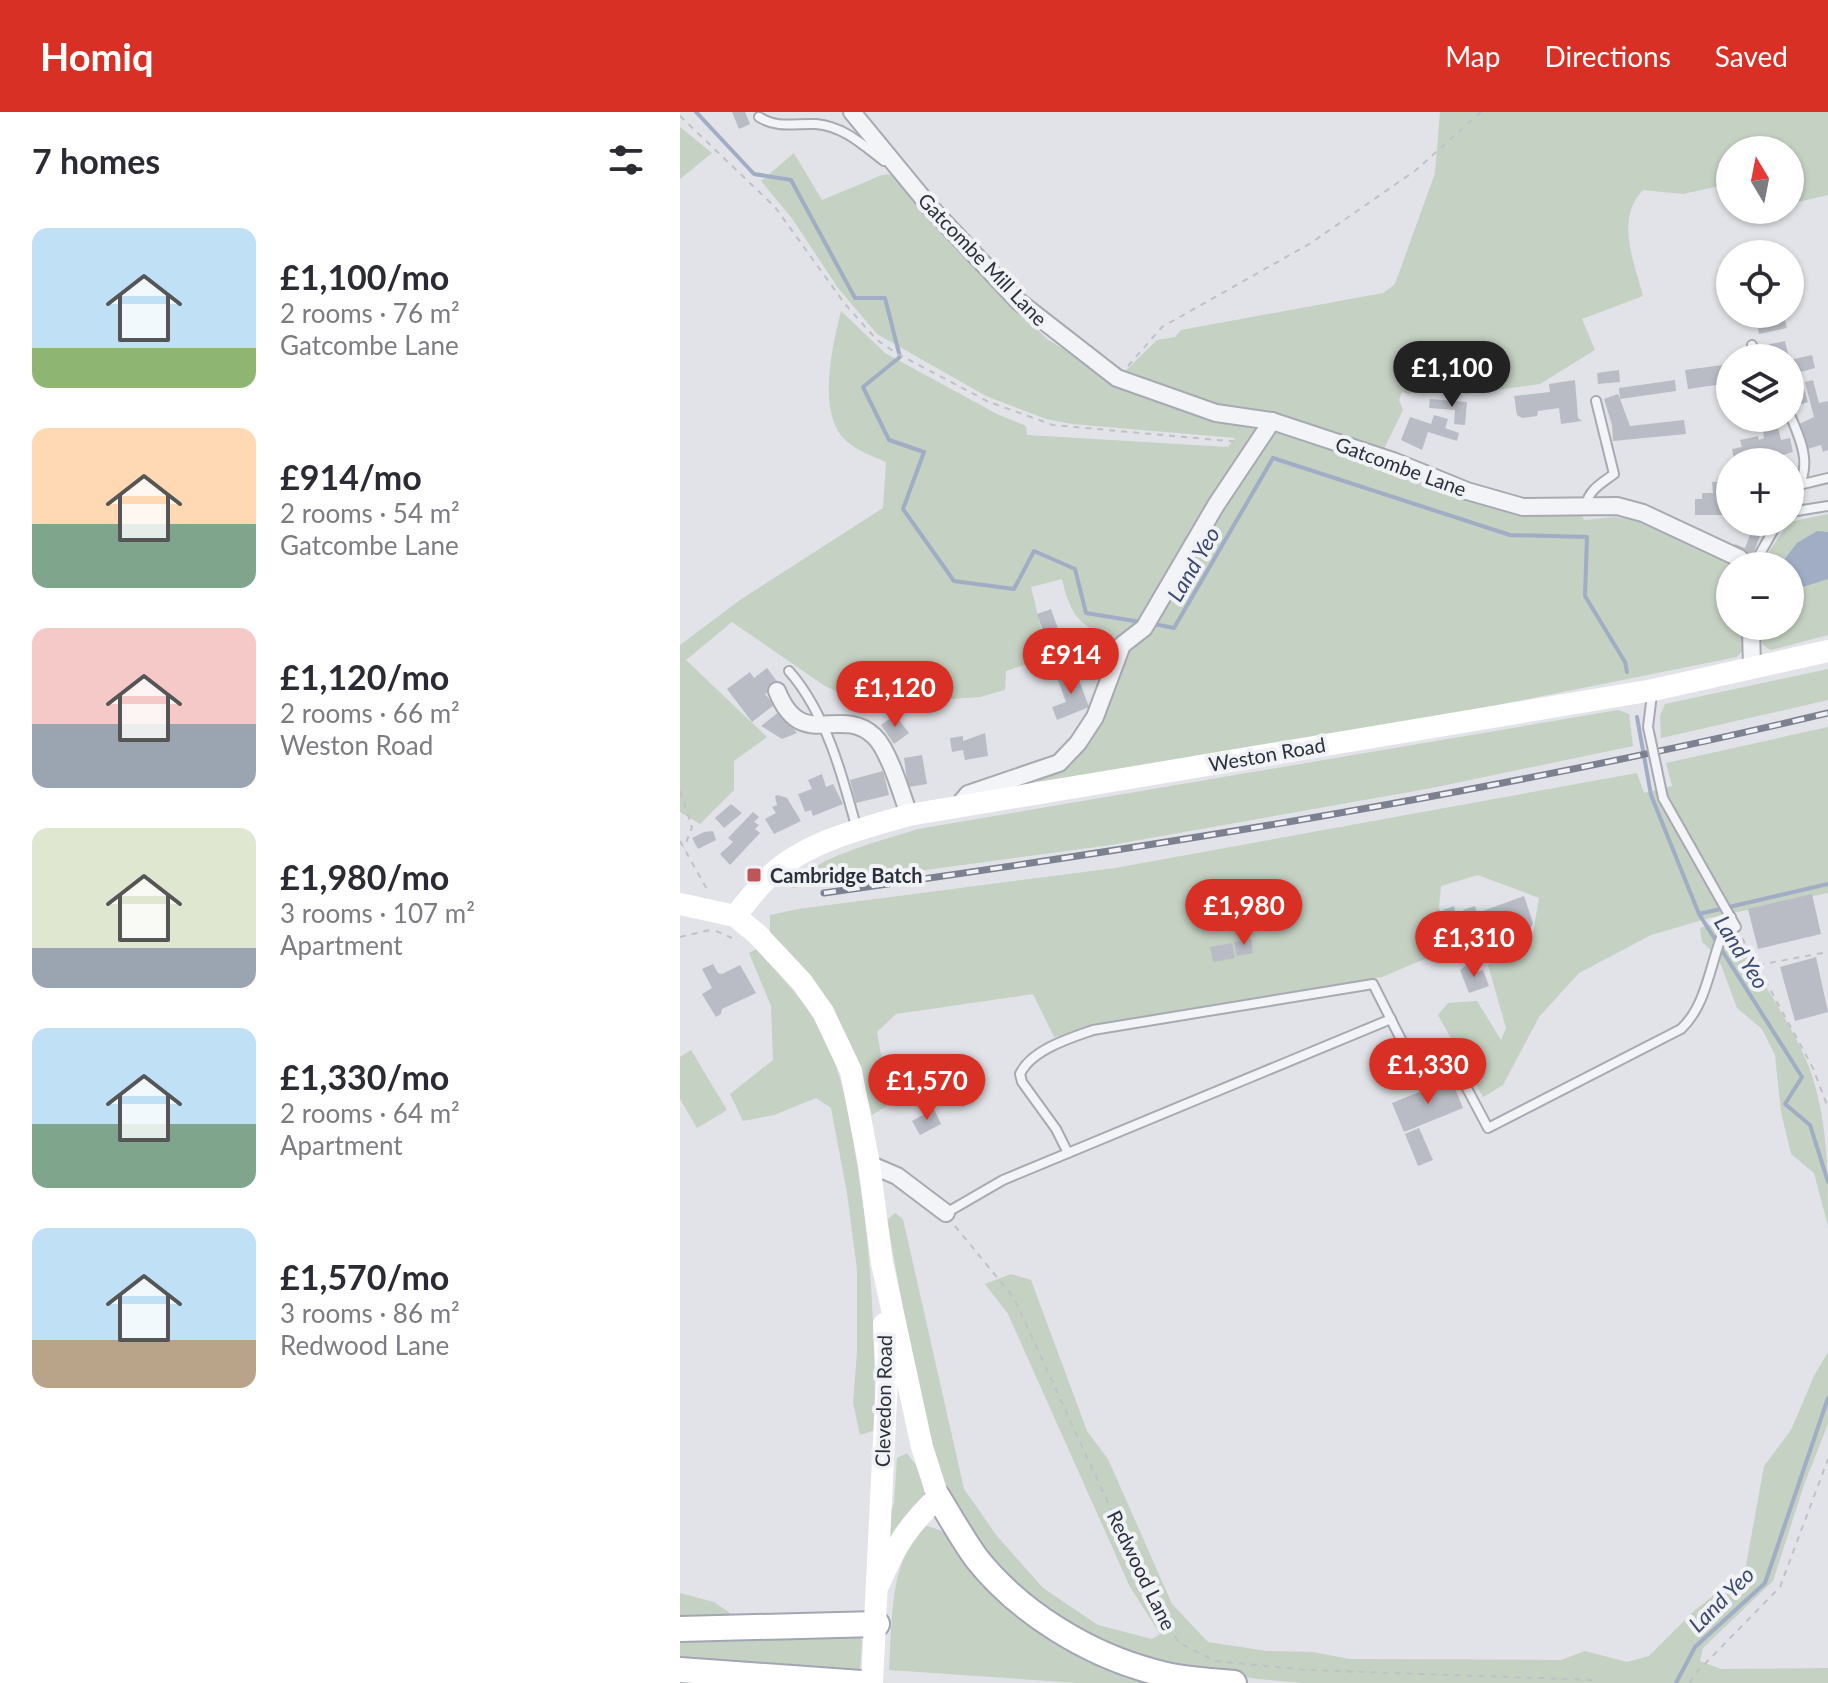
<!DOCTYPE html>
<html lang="en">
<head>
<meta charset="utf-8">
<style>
	:root { --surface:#fff; --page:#f2f2f3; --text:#2b2b33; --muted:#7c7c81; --accent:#d93025 }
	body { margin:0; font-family:Lato,sans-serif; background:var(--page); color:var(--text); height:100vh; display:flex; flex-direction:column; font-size:30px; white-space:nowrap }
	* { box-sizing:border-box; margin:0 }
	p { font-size:26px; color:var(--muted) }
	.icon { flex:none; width:44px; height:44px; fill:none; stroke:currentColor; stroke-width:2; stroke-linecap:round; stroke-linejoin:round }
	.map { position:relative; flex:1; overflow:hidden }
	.drawer { display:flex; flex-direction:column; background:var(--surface); width:680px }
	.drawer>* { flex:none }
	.needle { width:52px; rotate:350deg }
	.buttons { position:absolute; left:1036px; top:24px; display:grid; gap:16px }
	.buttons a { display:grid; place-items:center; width:88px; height:88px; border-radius:50%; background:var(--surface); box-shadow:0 2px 6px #0004; font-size:40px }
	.price { position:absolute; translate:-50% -68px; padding:0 18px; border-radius:28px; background:var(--accent); color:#fff; font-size:26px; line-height:52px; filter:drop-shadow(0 2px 4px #0008) }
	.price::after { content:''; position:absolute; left:50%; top:48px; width:24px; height:18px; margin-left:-12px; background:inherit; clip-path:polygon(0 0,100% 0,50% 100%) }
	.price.current { background:#222; color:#fff }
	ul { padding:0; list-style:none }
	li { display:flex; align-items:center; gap:24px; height:200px; padding:0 32px }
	li span { display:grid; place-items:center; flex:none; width:224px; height:160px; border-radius:16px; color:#555 }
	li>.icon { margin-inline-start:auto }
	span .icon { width:96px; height:96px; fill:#fffc; stroke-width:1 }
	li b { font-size:34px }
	h2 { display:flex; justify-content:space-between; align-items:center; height:96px; padding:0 32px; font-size:34px }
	header { display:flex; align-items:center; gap:48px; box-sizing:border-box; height:112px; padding:0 40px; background:var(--accent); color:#fff }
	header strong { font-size:38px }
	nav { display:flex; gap:44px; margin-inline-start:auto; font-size:28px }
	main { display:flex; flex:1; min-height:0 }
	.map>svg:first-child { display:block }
	.green { fill:#c5d1c3 }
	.water { fill:#a0adc4 }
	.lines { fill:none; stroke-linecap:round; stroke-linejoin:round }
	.stream { stroke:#a0adc4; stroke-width:4 }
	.building { fill:#b9bcc4 }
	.lane-casing { stroke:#a7aab2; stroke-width:12 }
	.street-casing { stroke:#a7aab2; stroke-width:20 }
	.primary-casing { stroke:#a2a6b2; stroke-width:28 }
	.path { stroke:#bfc1c7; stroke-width:2; stroke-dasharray:6 6; stroke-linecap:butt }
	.lane { stroke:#f3f4f7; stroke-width:8 }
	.street { stroke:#f3f4f7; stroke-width:16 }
	.secondary { stroke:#fff; stroke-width:22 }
	.primary { stroke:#fff; stroke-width:24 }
	.rail-casing { stroke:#7c8190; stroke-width:7 }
	.rail { stroke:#f0f2f6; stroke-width:4; stroke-dasharray:12; stroke-linecap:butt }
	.lane-bridge-casing { stroke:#a7aab2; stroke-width:12; stroke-linecap:butt }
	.lane-bridge { stroke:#f3f4f7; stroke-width:8 }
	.poi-dot { fill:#be5557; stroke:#f0f2f6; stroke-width:3 }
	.labels { text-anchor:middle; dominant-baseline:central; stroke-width:8; stroke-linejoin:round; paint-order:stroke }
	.street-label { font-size:20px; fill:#2b303e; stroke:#f0f2f6 }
	.poi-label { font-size:20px; font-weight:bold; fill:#2b303e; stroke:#f0f2f6; text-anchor:start }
	.water-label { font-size:22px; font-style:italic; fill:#3a4a6d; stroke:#f0f2f6 }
</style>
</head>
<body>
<header>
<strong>Homiq</strong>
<nav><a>Map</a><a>Directions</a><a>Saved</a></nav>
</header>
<main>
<section class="drawer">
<h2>7 homes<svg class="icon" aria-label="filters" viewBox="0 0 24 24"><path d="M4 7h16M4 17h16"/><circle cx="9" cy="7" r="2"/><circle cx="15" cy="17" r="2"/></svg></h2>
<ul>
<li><span style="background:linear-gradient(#bfe0f5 75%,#8fb573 0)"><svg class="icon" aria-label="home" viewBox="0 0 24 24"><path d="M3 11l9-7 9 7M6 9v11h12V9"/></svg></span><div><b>£1,100/mo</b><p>2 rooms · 76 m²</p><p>Gatcombe Lane</p></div></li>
<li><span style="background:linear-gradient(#ffd9b3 60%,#7fa58c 0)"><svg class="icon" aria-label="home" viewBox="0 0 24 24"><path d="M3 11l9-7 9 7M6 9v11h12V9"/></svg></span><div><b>£914/mo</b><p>2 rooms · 54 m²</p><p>Gatcombe Lane</p></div></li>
<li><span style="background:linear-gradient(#f6c9c9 60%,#9aa5b1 0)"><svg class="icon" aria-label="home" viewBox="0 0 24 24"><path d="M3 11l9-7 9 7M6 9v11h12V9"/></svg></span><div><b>£1,120/mo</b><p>2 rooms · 66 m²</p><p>Weston Road</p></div></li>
<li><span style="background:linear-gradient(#dfe7d0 75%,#9aa5b1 0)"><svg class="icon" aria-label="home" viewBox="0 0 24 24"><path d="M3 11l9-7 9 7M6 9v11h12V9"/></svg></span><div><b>£1,980/mo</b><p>3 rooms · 107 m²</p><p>Apartment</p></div></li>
<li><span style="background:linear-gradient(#bfe0f5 60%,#7fa58c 0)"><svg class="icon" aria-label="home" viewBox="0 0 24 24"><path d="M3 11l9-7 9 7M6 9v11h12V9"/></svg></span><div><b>£1,330/mo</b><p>2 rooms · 64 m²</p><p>Apartment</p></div></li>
<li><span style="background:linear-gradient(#bfe0f5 70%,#b9a48a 0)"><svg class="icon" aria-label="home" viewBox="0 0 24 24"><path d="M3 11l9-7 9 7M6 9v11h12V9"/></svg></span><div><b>£1,570/mo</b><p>3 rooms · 86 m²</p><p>Redwood Lane</p></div></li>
</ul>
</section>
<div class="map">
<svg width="1148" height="1571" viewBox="0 0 1148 1571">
	<rect width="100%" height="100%" fill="#e1e3e8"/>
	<g class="green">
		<path d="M760,0H1148V83L1118,90L1110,96V38H1050V76L1049,72L1003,82L963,78C935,107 954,149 963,184L902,207L915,238L860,272L786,282L752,270L730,282L722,280L719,288L723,298L702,341L816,384L900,400L904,408L934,405L966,410L1057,454H1050V514H1063L1062,539L1057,545L723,612L356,670L383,654L406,629L434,533C425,521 418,522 407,514C391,503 386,484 382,467L351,475L368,545L326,559L325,578L300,585L186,593L145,574L52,510L6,548L87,625L54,649V678L20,712L0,700V533L60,488L203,396L206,350C188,342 165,335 156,315C141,285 153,230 161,199L205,241L317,302L346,314L347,323L548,335L555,326L392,312L366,307L306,284L197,222L158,176L111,105L81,69L114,41L142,88L202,63L215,62L312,173L367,227L435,269L477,228L495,225L501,218L703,181L715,172L755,61Z"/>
		<polygon points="0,15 32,41 0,67"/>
		<path d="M1148,402V523L1091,538C1080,534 1079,524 1079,514H1110V454H1079L1109,410Z"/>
		<polygon points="1148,557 1148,588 981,626 980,604 985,592"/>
		<path d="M938,598L949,602L953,634L752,676L431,733L112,776C128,746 205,728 238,717Z"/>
		<polygon points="1148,615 1148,781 1029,806 971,823 899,861 859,905 823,973 803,985 758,903 768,891 797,889 821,928 826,916 808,853 853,821 859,786 798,763 761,774 759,795 771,836 702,865 374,925 353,882 216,902 197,920 210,992 192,1003 176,946 90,821 90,803 118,797 435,756 957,661 964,681 992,674 986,651"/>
		<path d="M1039,809L1052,820C1078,864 1110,908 1129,955C1148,1007 1148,1061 1148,1114L1134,1061L1111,1042L1101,1000L1095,943L1082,917L1057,896L1038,845L1022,830L1020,816Z"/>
		<path d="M76,837C104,868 136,900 151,940C165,976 171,1014 177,1052C192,1140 195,1228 195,1318L180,1323L173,1291L177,1240V1158L167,1081L151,996L136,986L94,1003L63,1009L50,982L93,948L91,894L69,841Z"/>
		<polygon points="11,938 47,998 17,1016 0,987 0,945"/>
		<polygon points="215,1101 223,1107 284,1377 317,1424 363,1476 418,1513 472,1527 480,1522 450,1475 328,1202 305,1172 331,1162 351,1168 407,1319 428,1347 492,1492 528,1530 587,1539 633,1540 670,1547 881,1548 905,1539 947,1550 969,1544 1015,1498 1065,1459 1084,1354 1111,1318 1134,1264 1148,1240 1148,1312 1124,1373 1093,1469 1023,1536 1020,1549 1041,1557 1148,1556 1148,1571 623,1571 578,1567 464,1549 388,1513 321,1458 283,1407 258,1359 243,1306 207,1108"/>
		<polygon points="227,1341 241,1360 245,1386 202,1435 203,1421 214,1391 217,1346"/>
		<path d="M246,1414C288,1420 323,1492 357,1518C389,1543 429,1559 468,1571H398L209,1558C213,1510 208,1448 246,1414Z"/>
		<polygon points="0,1481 34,1490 57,1506 0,1505"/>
		<polygon points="178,1523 182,1529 180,1559 0,1549 0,1524"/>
	</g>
	<polygon class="water" points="1137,419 1148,420 1148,467 1110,479 1110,454 1100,453 1117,431"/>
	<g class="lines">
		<g class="stream">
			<polyline points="16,0 74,62 111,68 175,186 205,186 220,245 183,275 209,328 244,340 223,397 274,469 334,477 354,439 395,457 406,501 461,510"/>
			<polyline points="474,512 494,516 593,346 830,423 907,425 905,484 945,550 947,560"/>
			<polyline points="957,605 971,683 1019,802 1122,965 1105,992 1130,1013 1148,1070"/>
			<polyline points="1019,802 1148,772"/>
			<polyline points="996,1571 1015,1535 1085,1471 1148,1286"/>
		</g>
	</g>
	<g class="building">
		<polygon points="52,0 65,0 70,12 59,17"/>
		<polygon points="1104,205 1107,216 1079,222 1077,211"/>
		<polygon points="1105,229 1109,246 1080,246 1077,235"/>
		<polygon points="1132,243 1135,256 1110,263 1110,248"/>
		<polygon points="1050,252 1050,271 1008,277 1005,258"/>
		<polygon points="939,258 940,270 918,272 917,261"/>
		<polygon points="895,268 898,306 902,309 881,312 879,296 858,299 857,304 842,306 837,303 834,284 870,280 869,272"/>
		<polygon points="995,268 996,279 940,287 939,276"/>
		<polygon points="1133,268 1139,291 1148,289 1148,338 1143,340 1141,333 1128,337 1117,313 1134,305 1125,270"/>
		<polygon points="1122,272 1128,290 1110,296 1110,276"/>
		<polygon points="938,282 950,314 1004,308 1006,322 933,329 932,313 924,287"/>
		<polygon points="750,287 787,290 785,313 774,312 775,298 749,296"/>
		<polygon points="754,303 768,307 765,316 779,321 777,329 748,320 742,338 721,328 730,305 751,312"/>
		<polygon points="1098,315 1101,328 1110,326 1113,340 1093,346 1093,343 1070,348 1069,343 1054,347 1052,337 1062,335 1060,328 1078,324 1079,328 1084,326 1083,318"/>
		<polygon points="1050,369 1050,400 1047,403 1015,403 1015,387 1022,387 1022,381 1033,381 1032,370"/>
		<polygon points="1072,418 1081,421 1072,445 1053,438 1055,432 1065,436"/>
		<polygon points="371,497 378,517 364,522 357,502"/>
		<polygon points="382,528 386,539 373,543 369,532"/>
		<polygon points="87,556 99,572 85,582 94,593 72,610 47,577 70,560 74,566"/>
		<polygon points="395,558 409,595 377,608 372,595 386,590 377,565"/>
		<polygon points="100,599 117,621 102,627 81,614"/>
		<polygon points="215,603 229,621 214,632 201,613"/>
		<polygon points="305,621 308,644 285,648 283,638 272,640 270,626 283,624 283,629"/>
		<polygon points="242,643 247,672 228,675 224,646"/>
		<polygon points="203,659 209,683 176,691 170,668"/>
		<polygon points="142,662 146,675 153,672 163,692 133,704 131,698 125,700 118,682 132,677 128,668"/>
		<polygon points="98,683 107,686 121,709 94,722 85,707 96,701 92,695 97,693 95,684"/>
		<polygon points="51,692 62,701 44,716 35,706"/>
		<polygon points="73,700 79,705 74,710 79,713 75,717 80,721 50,753 40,742 53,730 48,726"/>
		<polygon points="33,719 36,728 18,737 12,726 24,720"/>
		<polygon points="1132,782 1141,822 1078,837 1068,797"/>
		<polygon points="844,784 853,811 846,826 813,837 811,831 820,828 816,815 774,829 763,798 774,794 777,807 786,805 783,798 795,794 797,801"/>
		<polygon points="571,827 573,841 557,844 554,830"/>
		<polygon points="552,831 555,846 533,850 530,835"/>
		<polygon points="1136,845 1148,900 1115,909 1100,855"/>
		<polygon points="33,852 38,861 42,862 60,853 76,881 42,897 41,902 36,905 22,882 32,876 22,857"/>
		<polygon points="788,852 794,861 803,858 809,874 789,881 780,858"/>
		<polygon points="771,967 783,996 724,1020 712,991"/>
		<polygon points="297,971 299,976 295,978 296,982 289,986 291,991 282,995 275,980"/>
		<polygon points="254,997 261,1012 240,1023 232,1009"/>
		<polygon points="739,1016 753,1048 738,1054 725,1022"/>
	</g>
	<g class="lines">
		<defs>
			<g id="lane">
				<path d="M79,5C98,17 115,11 136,12C163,14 183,33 204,49"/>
				<polyline points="1072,233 1075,246"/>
				<path d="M1110,303C1126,339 1132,358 1110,392"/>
				<polyline points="1123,372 1148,366"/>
				<path d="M906,394C908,378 922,371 934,362L916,289"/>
				<polyline points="1110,400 1148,394"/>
				<polyline points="1073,454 1098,410"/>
				<path d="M109,559C146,601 163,665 177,718"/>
				<polyline points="968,615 972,582"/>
				<polyline points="983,686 1056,815"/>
				<polyline points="388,1041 711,907"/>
				<path d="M266,1101L323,1068L388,1041L376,1017L342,970L340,962C351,938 390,926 413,918L693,872L741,967L774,952L808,1016L1001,917C1031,889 1030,839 1051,805"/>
			</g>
			<g id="street">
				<polyline points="172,0 251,96 338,189 437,266 536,301 592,309 713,349 787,379 843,395 937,394 963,401 1059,446 1068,454"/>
				<polyline points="1071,514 1072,557"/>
				<path d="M97,579C122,641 160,592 194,624C209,638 222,683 229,703"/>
				<polyline points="278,694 288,682 379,651 398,631 415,605 442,533 464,516 536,393 592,309"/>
				<polyline points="189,1052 217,1064 266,1101"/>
			</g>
			<g id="primary">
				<path d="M258,1385C271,1406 283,1428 297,1447C340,1501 409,1543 475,1560C500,1567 528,1569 554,1571"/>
				<polyline points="0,1517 197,1512"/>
				<polyline points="0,1558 181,1571"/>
			</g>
		</defs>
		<use href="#lane" class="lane-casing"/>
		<use href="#street" class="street-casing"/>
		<use href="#primary" class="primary-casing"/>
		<g class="path">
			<polyline points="0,4 95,95 165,192 197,228 216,241 309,290 373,313 559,330"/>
			<polyline points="448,254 482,215 631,131 736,58 801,0"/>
			<polyline points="0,679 12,715 4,736"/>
			<polyline points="0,729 28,779"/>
			<polyline points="36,819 52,826"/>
			<polyline points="0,825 30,818"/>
			<polyline points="1062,826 1133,956 1148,996"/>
			<polyline points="1078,853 1148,840"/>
			<polyline points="275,1114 334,1186 473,1489 499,1531 536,1549 627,1558 913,1568"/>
			<polyline points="1010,1571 1013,1564 1100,1475 1148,1347"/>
		</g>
		<use href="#lane" class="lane"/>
		<use href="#street" class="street"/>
		<g class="secondary">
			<path d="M0,792L55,804L77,822L122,870L143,900L171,959L189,1052L202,1151L242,1335L258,1385C228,1414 215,1434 199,1472"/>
			<path d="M55,804C67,790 78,774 92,762C128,729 184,716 229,703L973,578L1148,539"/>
			<polyline points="192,1571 207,1267 204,1212"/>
		</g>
		<use href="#primary" class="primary"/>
		<defs>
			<path id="rail" d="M144,781C481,734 817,680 1148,601"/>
		</defs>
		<use href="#rail" class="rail-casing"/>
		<use href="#rail" class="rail"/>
		<defs>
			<polyline id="lane-bridge" points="968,615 983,686"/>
		</defs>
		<use href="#lane-bridge" class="lane-bridge-casing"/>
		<use href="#lane-bridge" class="lane-bridge"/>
	</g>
	<rect class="poi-dot" x="66" y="755" width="16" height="16" rx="4"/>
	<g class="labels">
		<g class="street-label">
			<text transform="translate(303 147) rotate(46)">Gatcombe Mill Lane</text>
			<text transform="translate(721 354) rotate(20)">Gatcombe Lane</text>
			<text transform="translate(587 642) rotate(-10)">Weston Road</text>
			<text transform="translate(203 1289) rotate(-89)">Clevedon Road</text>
			<text transform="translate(462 1458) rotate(64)">Redwood Lane</text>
		</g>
		<g class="poi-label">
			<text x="90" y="763">Cambridge Batch</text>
		</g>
		<g class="water-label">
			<text transform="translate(513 452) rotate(-60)">Land Yeo</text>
			<text transform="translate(1062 840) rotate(58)">Land Yeo</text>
			<text transform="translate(1041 1487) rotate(-45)">Land Yeo</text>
		</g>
	</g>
</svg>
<div class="buttons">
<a><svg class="needle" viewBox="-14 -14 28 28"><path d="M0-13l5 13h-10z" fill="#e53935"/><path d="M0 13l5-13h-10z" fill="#7c7c81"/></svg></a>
<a><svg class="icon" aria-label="locate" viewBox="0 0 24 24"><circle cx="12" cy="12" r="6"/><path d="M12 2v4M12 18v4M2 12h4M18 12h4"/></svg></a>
<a><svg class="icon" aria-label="layers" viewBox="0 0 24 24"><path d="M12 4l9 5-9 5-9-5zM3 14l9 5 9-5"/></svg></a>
<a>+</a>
<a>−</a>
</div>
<b class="price current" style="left:772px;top:297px">£1,100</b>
<b class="price" style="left:391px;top:584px">£914</b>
<b class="price" style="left:215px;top:617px">£1,120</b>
<b class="price" style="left:564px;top:835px">£1,980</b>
<b class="price" style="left:794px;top:867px">£1,310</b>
<b class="price" style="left:748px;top:994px">£1,330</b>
<b class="price" style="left:247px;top:1010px">£1,570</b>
</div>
</main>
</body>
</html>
